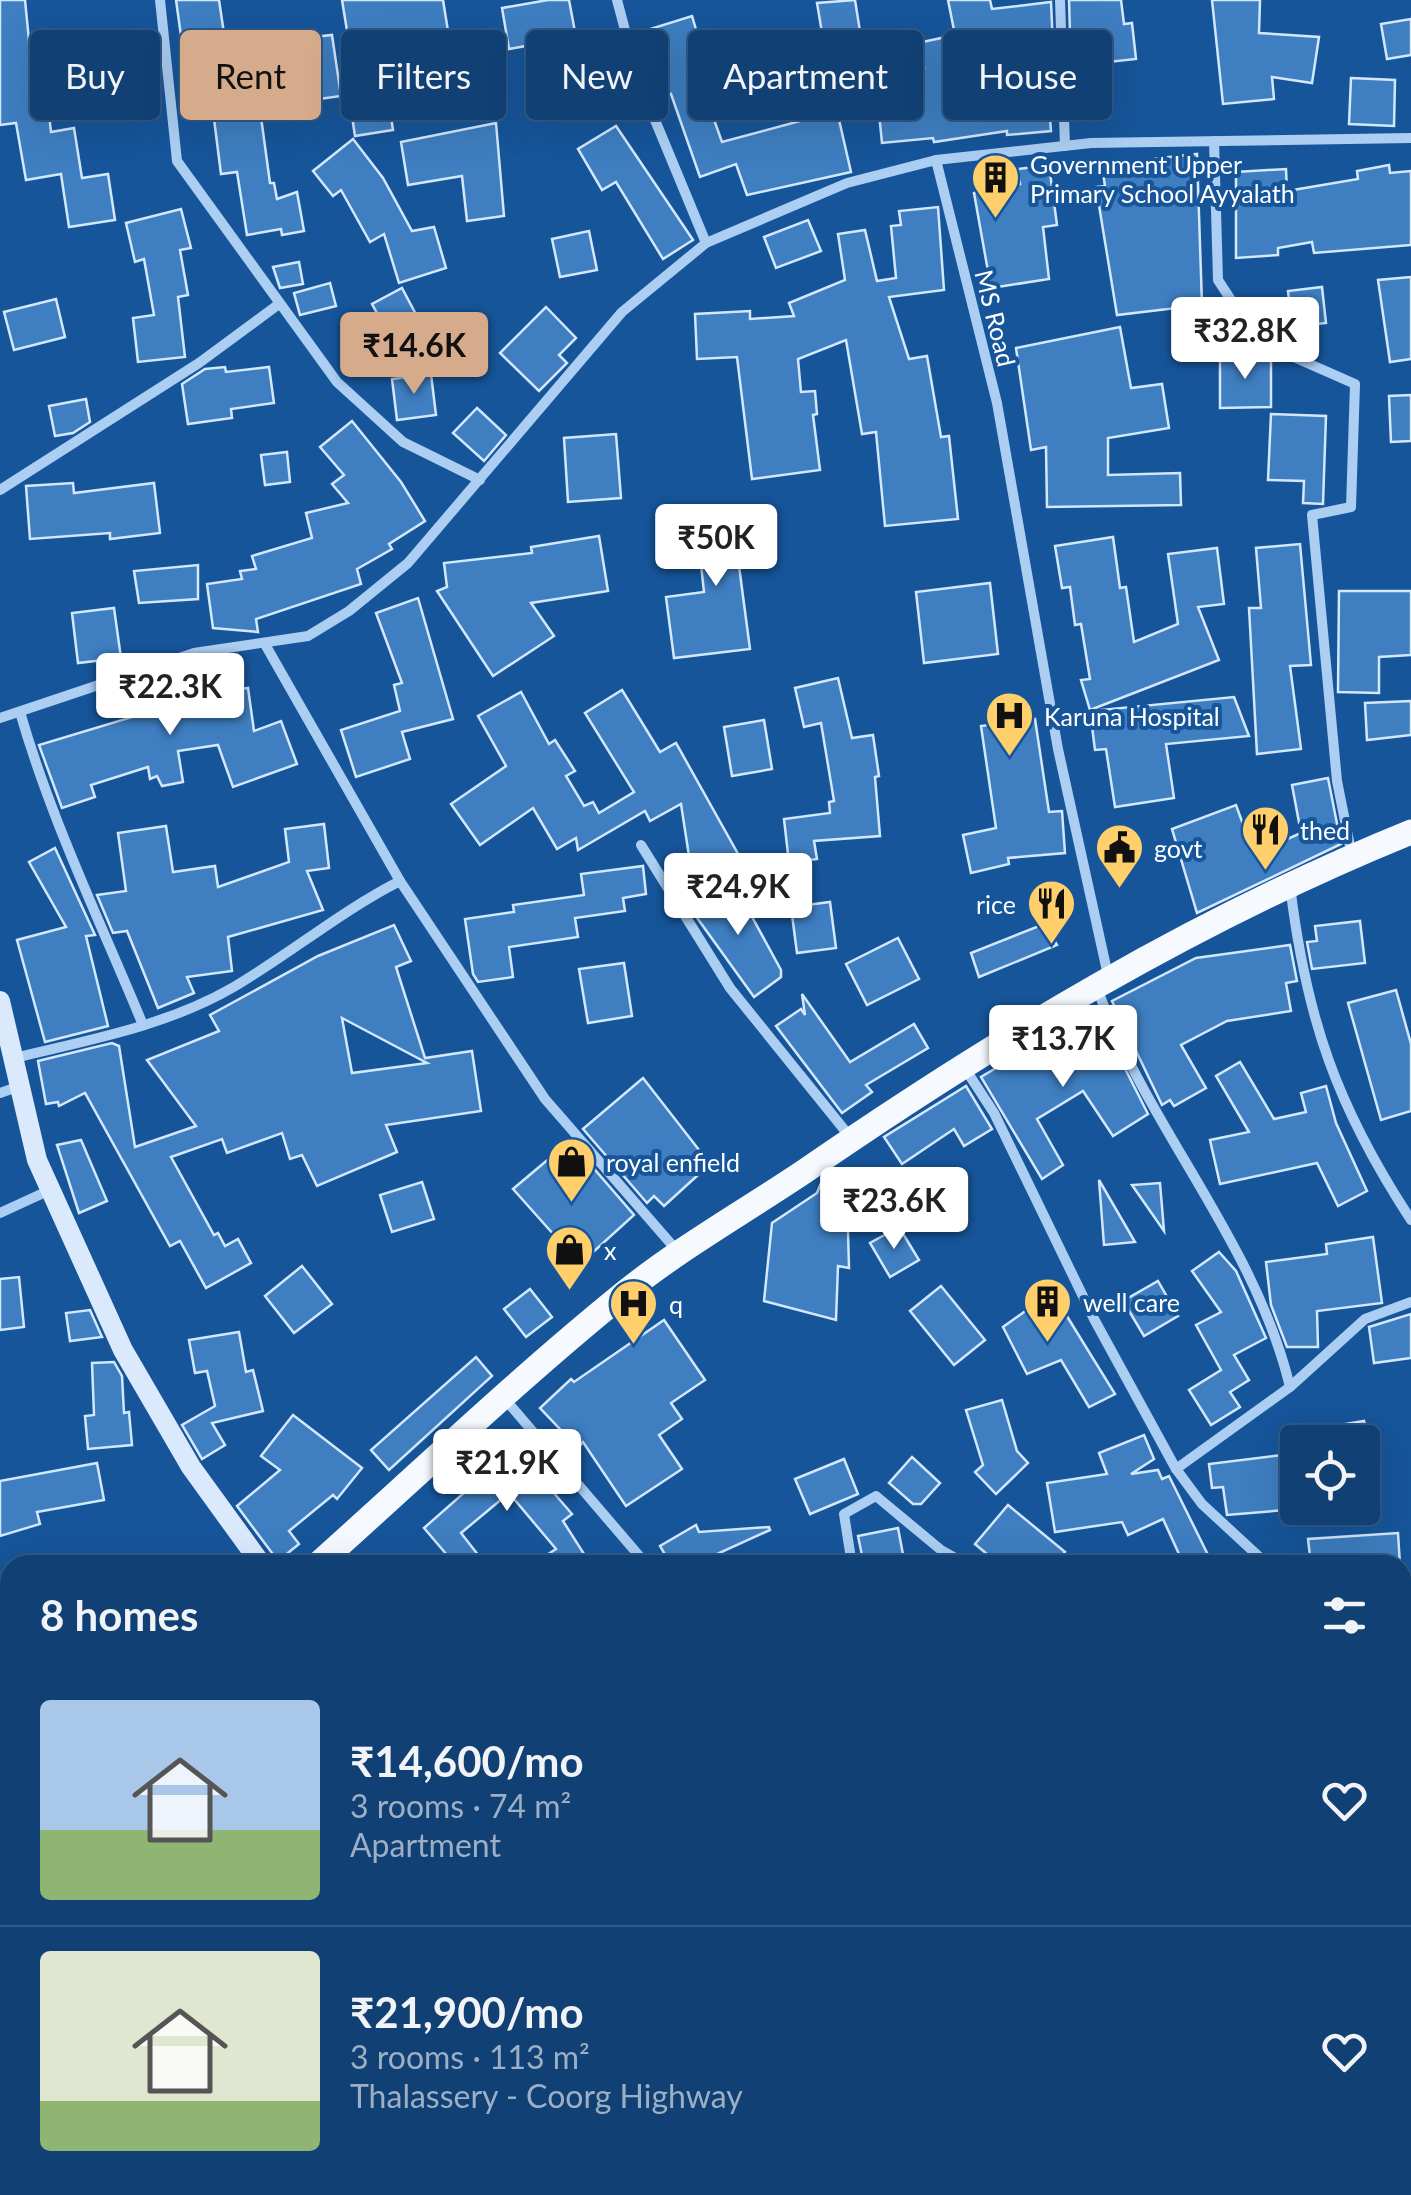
<!DOCTYPE html>
<html lang="en">
<head>
<meta charset="utf-8">
<style>
	:root { --surface:#104074; --page:#194779; --text:#f1f3f6; --muted:#9cafc5; --line:#305986; --accent:#d6ab8b }
	body { margin:0; font-family:Lato,sans-serif; background:var(--page); color:var(--text); height:100vh; display:flex; flex-direction:column; font-size:38px; white-space:nowrap }
	* { box-sizing:border-box; margin:0 }
	p { font-size:32px; color:var(--muted) }
	.icon { flex:none; width:55px; height:55px; fill:none; stroke:currentColor; stroke-width:2; stroke-linecap:round; stroke-linejoin:round }
	.map { position:relative; flex:1; overflow:hidden }
	.drawer { position:absolute; left:0px; top:1555px; width:1412px; height:640px; display:flex; flex-direction:column; background:var(--surface); border-radius:30px 30px 0 0; box-shadow:0 10px 40px #0002,0 0 0 2px var(--line) }
	.drawer>* { flex:none }
	.banner { position:absolute; left:30px; top:30px; width:1352px; height:90px; display:flex; gap:20px }
	.buttons { position:absolute; left:1280px; top:1425px; display:grid; gap:20px }
	.buttons a { display:grid; place-items:center; width:100px; height:100px; border-radius:10px; background:var(--surface); box-shadow:0 10px 40px #0002,0 0 0 2px var(--line); font-size:50px }
	.price { position:absolute; translate:-50% -85px; padding:0 22px; border-radius:10px; background:#fff; color:#222; font-size:32px; line-height:65px; filter:drop-shadow(0 2px 5px #0008) }
	.price::after { content:''; position:absolute; left:50%; top:60px; width:30px; height:22px; margin-left:-15px; background:inherit; clip-path:polygon(0 0,100% 0,50% 100%) }
	.price.active { background:var(--accent); color:#111 }
	ul { padding:0; list-style:none }
	li { display:flex; align-items:center; gap:30px; height:250px; padding:0 40px }
	li+li { border-top:2px solid var(--line) }
	li span { display:grid; place-items:center; flex:none; width:280px; height:200px; border-radius:10px; color:#555 }
	li>.icon { margin-inline-start:auto }
	span .icon { width:120px; height:120px; fill:#fffc; stroke-width:1 }
	li b { font-size:42px }
	h2 { display:flex; justify-content:space-between; align-items:center; height:120px; padding:0 40px; font-size:42px }
	.chip { padding:0 35px; border-radius:10px; background:var(--surface); box-shadow:0 10px 40px #0002,0 0 0 2px var(--line); font-size:35px; line-height:90px }
	.chip.active { background:var(--accent); color:#111 }
	.map>svg:first-child { display:block }
	.building { fill:#3e7ec1; stroke:#d3e7fd; stroke-width:2.5; fill-rule:evenodd }
	.lines { fill:none; stroke-linecap:round; stroke-linejoin:round }
	.street { stroke:#abcef2; stroke-width:10 }
	.secondary { stroke:#daeafc; stroke-width:20 }
	.primary { stroke:#f6faff; stroke-width:25 }
	.labels { text-anchor:middle; dominant-baseline:central; stroke-width:8; stroke-linejoin:round; paint-order:stroke }
	.poi-label { font-size:25px; fill:#fff; stroke:#16559a; text-anchor:start }
	.street-label { font-size:25px; fill:#fff; stroke:#16559a }
</style>
</head>
<body>
<div class="map">
<svg width="1411" height="2195" viewBox="0 0 1411 2195">
	<rect width="100%" height="100%" fill="#16559a"/>
	<g class="building">
		<polygon points="0,0 25,0 32,71 44,69 51,132 74,128 82,178 108,174 115,220 69,227 61,174 26,180 16,123 0,125"/>
		<polygon points="176,0 219,0 226,47 332,35 341,96 319,99 318,89 258,95 270,183 274,183 277,199 297,192 304,231 282,235 281,229 247,235 237,172 221,174 213,111 192,115"/>
		<polygon points="342,0 443,0 453,62 474,60 478,89 458,91 459,101 449,104 429,42 371,52 369,40 349,43"/>
		<polygon points="548,0 569,0 576,37 509,49 502,8"/>
		<polygon points="855,0 863,50 826,57 817,3"/>
		<polygon points="948,0 990,0 992,9 1051,2 1054,68 1046,69 1051,131 1007,135 1007,131 934,142 933,138 882,143 875,74 924,68 918,43 955,35"/>
		<polygon points="1069,0 1121,0 1124,24 1132,23 1136,59 1071,66"/>
		<polygon points="1212,0 1260,0 1259,33 1319,37 1312,83 1272,77 1274,99 1223,104"/>
		<polygon points="692,16 712,83 702,86 722,142 837,111 851,172 747,195 736,164 700,177 671,94 666,96 647,30"/>
		<polygon points="1411,19 1411,55 1387,59 1381,24"/>
		<polygon points="139,42 148,92 96,101 87,52"/>
		<polygon points="385,78 393,130 355,136 347,84"/>
		<polygon points="1351,78 1395,80 1394,126 1349,124"/>
		<polygon points="496,123 504,216 467,221 462,176 408,185 401,142"/>
		<polygon points="616,126 693,240 663,259 616,182 602,190 578,149"/>
		<polygon points="353,139 383,178 412,231 434,227 446,268 399,283 384,234 370,242 341,190 333,196 313,171"/>
		<polygon points="1197,154 1202,305 1117,315 1096,187 1105,186 1103,173 1152,164 1151,159"/>
		<polygon points="1049,165 1057,225 1043,227 1049,279 991,288 974,193 1020,184 1018,169"/>
		<polygon points="1389,165 1390,173 1411,171 1411,245 1314,253 1312,242 1278,248 1278,255 1236,258 1236,172 1286,169 1287,191 1358,179 1357,171"/>
		<polygon points="938,207 944,290 889,297 909,359 927,356 941,437 949,436 958,519 885,526 876,432 862,434 846,340 798,359 801,392 815,391 817,414 813,415 820,470 752,479 737,357 697,359 695,314 750,311 750,319 794,316 789,303 845,280 838,234 865,230 877,281 896,278 891,226 901,225 899,211"/>
		<polygon points="181,209 191,248 180,250 188,295 178,297 185,357 138,362 133,318 154,315 144,259 135,262 126,223"/>
		<polygon points="808,220 821,251 776,268 764,237"/>
		<polygon points="589,231 597,270 560,277 552,239"/>
		<polygon points="299,262 303,284 280,288 273,267"/>
		<polygon points="1411,277 1411,359 1390,362 1378,280"/>
		<polygon points="330,283 336,306 300,315 294,293"/>
		<polygon points="1322,287 1326,323 1292,327 1288,291"/>
		<polygon points="402,288 428,337 399,353 372,304"/>
		<polygon points="56,299 65,337 14,350 4,312"/>
		<polygon points="546,307 576,338 559,355 567,363 539,391 500,353"/>
		<polygon points="1120,327 1131,388 1162,384 1169,428 1108,438 1108,475 1180,473 1181,505 1047,507 1046,447 1031,450 1016,348"/>
		<polygon points="1220,357 1271,357 1271,407 1220,408"/>
		<polygon points="225,367 226,372 269,367 274,403 231,409 232,418 188,424 182,384 205,369"/>
		<polygon points="431,374 436,415 397,420 392,379"/>
		<polygon points="1411,395 1411,441 1391,442 1389,396"/>
		<polygon points="86,399 90,422 73,433 55,436 49,406"/>
		<polygon points="477,408 506,435 484,461 453,433"/>
		<polygon points="1271,414 1326,416 1323,504 1303,503 1304,481 1268,480"/>
		<polygon points="352,421 401,482 425,521 389,544 392,549 357,569 361,584 256,619 258,632 213,628 207,584 242,579 240,571 256,569 252,556 312,538 306,513 348,503 332,484 344,475 320,447"/>
		<polygon points="616,434 621,498 568,502 564,438"/>
		<polygon points="287,452 290,482 265,485 261,455"/>
		<polygon points="73,483 74,493 154,483 160,533 110,539 110,533 30,539 26,486"/>
		<polygon points="753,508 759,564 739,566 750,649 674,658 666,597 704,592 696,520"/>
		<polygon points="599,536 608,591 531,603 554,636 493,676 437,591 447,587 444,563 532,553 531,547"/>
		<polygon points="1113,537 1120,588 1126,587 1134,642 1178,624 1168,554 1217,548 1224,604 1198,607 1219,660 1090,710 1081,680 1090,679 1081,624 1075,625 1070,587 1062,588 1055,546"/>
		<polygon points="1300,544 1311,665 1290,666 1301,749 1257,754 1249,608 1261,608 1256,548"/>
		<polygon points="198,565 198,599 139,603 134,571"/>
		<polygon points="990,583 998,654 924,663 916,592"/>
		<polygon points="1339,591 1411,591 1411,655 1379,657 1379,693 1338,692"/>
		<polygon points="418,598 453,719 402,732 410,759 356,777 341,730 400,711 394,685 402,683 376,613"/>
		<polygon points="114,608 121,658 78,663 72,613"/>
		<polygon points="222,664 226,691 248,688 254,731 281,721 297,764 233,787 218,745 178,751 183,782 162,786 157,776 150,779 148,767 91,785 95,797 62,808 39,745 139,715 134,692"/>
		<polygon points="838,678 852,738 873,735 879,776 875,777 880,836 814,841 817,859 789,863 784,819 830,813 829,802 834,801 821,723 804,727 795,688"/>
		<polygon points="622,690 660,752 676,743 742,861 691,869 681,804 650,821 645,811 578,850 576,838 557,849 533,808 480,845 451,804 506,766 478,716 521,692 549,744 555,740 575,771 566,776 584,806 593,802 599,813 634,792 585,713"/>
		<polygon points="1234,697 1249,736 1166,744 1174,798 1115,807 1106,749 1095,750 1090,711"/>
		<polygon points="1411,701 1411,735 1367,740 1365,703"/>
		<polygon points="1035,719 1049,812 1062,811 1065,853 1008,858 1009,864 971,873 963,835 996,828 981,726"/>
		<polygon points="764,720 772,769 732,776 724,727"/>
		<polygon points="1328,778 1341,844 1197,913 1172,829 1236,805 1254,854 1301,833 1292,785"/>
		<polygon points="324,824 329,868 307,871 323,910 228,937 232,971 187,977 194,993 158,1008 127,931 113,933 97,895 126,891 118,833 166,826 173,872 215,866 218,887 289,862 285,829"/>
		<polygon points="55,848 95,935 86,936 108,1026 45,1042 17,940 66,927 29,862"/>
		<polygon points="643,866 646,894 623,898 625,911 575,918 578,937 509,947 513,977 478,982 473,974 465,919 514,912 513,905 584,895 581,874"/>
		<polygon points="732,880 781,970 781,977 754,997 690,908"/>
		<polygon points="830,902 836,948 797,953 791,907"/>
		<polygon points="1360,921 1365,963 1312,969 1307,942 1317,941 1315,926"/>
		<polygon points="1044,924 1057,945 979,977 971,953"/>
		<path d="M394,925L411,961L396,967L425,1058L472,1051L481,1111L386,1125L397,1152L317,1186L302,1155L290,1159L282,1133L227,1153L222,1139L171,1157L214,1235L218,1233L225,1246L238,1239L251,1263L206,1288L180,1241L170,1246L85,1093L59,1106L58,1102L46,1104L38,1061L112,1043L119,1046L135,1147L196,1126L147,1060L219,1031L210,1015L318,956ZM342,1018L427,1063L352,1073Z"/>
		<polygon points="898,938 919,979 867,1005 846,964"/>
		<polygon points="1290,945 1297,981 1286,983 1291,1011 1227,1021 1181,1045 1206,1088 1174,1106 1170,1100 1162,1105 1112,1001 1196,958"/>
		<polygon points="624,963 632,1016 588,1023 579,969"/>
		<polygon points="1396,990 1411,1044 1411,1111 1381,1120 1348,1003"/>
		<polygon points="802,994 850,1062 914,1024 928,1048 866,1085 872,1092 842,1113 776,1026 801,1009 805,1015"/>
		<polygon points="1104,1027 1148,1114 1113,1136 1083,1091 1037,1119 1063,1165 1042,1179 981,1077 1058,1031 1066,1045"/>
		<polygon points="1240,1062 1274,1119 1306,1112 1301,1093 1326,1086 1336,1123 1367,1191 1338,1206 1317,1163 1220,1184 1210,1140 1249,1132 1216,1076"/>
		<polygon points="643,1078 710,1164 664,1206 654,1196 647,1203 583,1129"/>
		<polygon points="966,1086 992,1129 964,1146 954,1129 902,1164 884,1137"/>
		<polygon points="81,1140 107,1201 79,1213 57,1145"/>
		<polygon points="570,1141 634,1215 580,1264 513,1189"/>
		<polygon points="823,1178 839,1180 835,1195 847,1195 849,1268 838,1266 836,1320 764,1301 772,1223 817,1193"/>
		<polygon points="1099,1180 1135,1242 1104,1245"/>
		<polygon points="422,1182 434,1219 392,1232 380,1195"/>
		<polygon points="1160,1183 1164,1231 1132,1185"/>
		<polygon points="899,1227 919,1260 890,1277 870,1243"/>
		<polygon points="1373,1237 1382,1303 1317,1311 1318,1347 1287,1347 1271,1305 1266,1262 1327,1254 1326,1244"/>
		<polygon points="1219,1252 1236,1271 1266,1338 1234,1355 1249,1380 1230,1392 1240,1407 1211,1425 1189,1390 1221,1370 1196,1325 1221,1312 1192,1271"/>
		<polygon points="302,1266 332,1304 294,1333 265,1296"/>
		<polygon points="19,1277 24,1327 0,1330 0,1279"/>
		<polygon points="1158,1281 1178,1316 1144,1336 1123,1301"/>
		<polygon points="941,1286 985,1340 954,1365 910,1311"/>
		<polygon points="530,1289 552,1317 526,1337 504,1309"/>
		<polygon points="1052,1292 1115,1394 1089,1407 1061,1360 1027,1374 1003,1327"/>
		<polygon points="90,1310 102,1337 70,1341 66,1313"/>
		<polygon points="1411,1314 1411,1358 1374,1363 1369,1327"/>
		<polygon points="664,1320 705,1380 671,1403 682,1419 659,1435 682,1469 626,1506 583,1442 578,1448 540,1408 571,1379 574,1382"/>
		<polygon points="239,1332 246,1372 253,1370 263,1411 212,1423 225,1445 202,1459 182,1425 215,1406 207,1371 195,1373 189,1340"/>
		<polygon points="476,1357 492,1376 389,1470 371,1450"/>
		<polygon points="114,1362 122,1376 124,1413 129,1412 132,1445 88,1449 85,1416 94,1415 92,1363"/>
		<polygon points="1002,1400 1017,1451 1028,1463 996,1494 975,1472 983,1465 966,1410"/>
		<polygon points="293,1415 362,1468 337,1499 333,1495 289,1531 299,1544 278,1561 237,1506 280,1470 261,1456"/>
		<polygon points="1364,1421 1368,1442 1298,1442 1297,1432"/>
		<polygon points="1144,1435 1154,1459 1131,1474 1158,1470 1162,1479 1169,1476 1213,1565 1184,1565 1163,1519 1128,1535 1122,1522 1055,1532 1047,1483 1107,1474 1099,1453"/>
		<polygon points="515,1448 572,1514 563,1521 591,1565 531,1565 556,1549 509,1493 461,1533 486,1565 434,1565 447,1555 424,1528"/>
		<polygon points="1298,1453 1298,1509 1227,1515 1223,1487 1212,1488 1209,1464"/>
		<polygon points="912,1457 940,1483 921,1504 913,1504 889,1483"/>
		<polygon points="844,1459 858,1494 810,1514 795,1479"/>
		<polygon points="97,1463 104,1500 37,1512 40,1524 0,1536 0,1481"/>
		<polygon points="1008,1505 1065,1552 1054,1565 1000,1565 975,1544"/>
		<polygon points="696,1525 699,1532 769,1527 770,1530 693,1565 671,1565 660,1546"/>
		<polygon points="898,1528 905,1565 864,1565 858,1536"/>
		<polygon points="1398,1533 1400,1565 1311,1565 1308,1539"/>
	</g>
	<g class="lines">
		<g class="street">
			<polyline points="160,0 177,161 337,382 403,442 480,480"/>
			<polyline points="617,0 638,79 706,243 847,183 936,160 997,403 1058,749 1109,980"/>
			<polyline points="1060,0 1065,146"/>
			<polyline points="1214,141 1218,280 1248,326 1280,351 1355,384 1351,507 1312,515 1337,781 1352,856"/>
			<polyline points="936,160 1091,143 1411,138"/>
			<polyline points="0,490 199,363 279,304"/>
			<polyline points="266,646 400,881 545,1099 679,1253"/>
			<path d="M20,712C51,820 100,921 143,1025"/>
			<polyline points="0,718 194,653 308,636 349,611 408,563 622,312 706,243"/>
			<polyline points="641,845 730,988 851,1138"/>
			<path d="M1290,885C1306,1019 1337,1107 1411,1220"/>
			<path d="M1097,988C1148,1129 1255,1241 1290,1387"/>
			<path d="M14,1058C88,1040 166,1026 232,988C290,954 341,911 400,881"/>
			<polyline points="964,1067 994,1113 1094,1319 1176,1469 1202,1504 1268,1565"/>
			<polyline points="0,1093 20,1086"/>
			<polyline points="0,1213 50,1190"/>
			<polyline points="504,1398 647,1565"/>
			<polyline points="1176,1469 1290,1387 1365,1319 1411,1302"/>
			<polyline points="852,1565 844,1514 876,1496 941,1550 968,1565"/>
			<polyline points="1402,1623 1411,1621"/>
			<polyline points="1402,2036 1411,2036"/>
			<polyline points="697,2185 700,2195"/>
			<polyline points="1113,2185 1113,2195"/>
			<polyline points="0,2186 37,2191 56,2185"/>
			<polyline points="1400,2195 1409,2171 1402,2118"/>
		</g>
		<g class="secondary">
			<polyline points="0,1001 37,1160 123,1350 191,1467 262,1565"/>
			<polyline points="493,2185 498,2195"/>
		</g>
		<g class="primary">
			<path d="M317,1565C419,1474 517,1380 623,1294C680,1248 744,1212 805,1171C995,1040 1196,919 1411,832"/>
			<polyline points="0,1763 10,1760"/>
		</g>
	</g>
	<defs>
		<symbol id="building-pin" viewBox="-11 -11 22 30"><path d="M0 17L-7.5 6A9.5 9.5 0 1 1 7.5 6Z" fill="#ffcf6c" stroke="#16559a"/><path d="M-4-6H4V6H1V3H-1V6H-4ZM-2.5-4.3h1.7v1.8h-1.7ZM.8-4.3h1.7v1.8H.8ZM-2.5-1h1.7V.8h-1.7ZM.8-1h1.7V.8H.8Z" fill="#111"/></symbol>
		<symbol id="hospital-pin" viewBox="-11 -11 22 30"><path d="M0 17L-7.5 6A9.5 9.5 0 1 1 7.5 6Z" fill="#ffcf6c" stroke="#16559a"/><path d="M-5-5h3v3.5h4V-5h3V5h-3V1.5h-4V5h-3Z" fill="#111"/></symbol>
		<symbol id="restaurant-pin" viewBox="-11 -11 22 30"><path d="M0 17L-7.5 6A9.5 9.5 0 1 1 7.5 6Z" fill="#ffcf6c" stroke="#16559a"/><path d="M-5-6h1v4h1v-4h1v4h1v-4h1v5L-1.5 .5V6h-2V.5L-5-1ZM5-6V6H3V1.5H1.5Q1.5-4 5-6Z" fill="#111"/></symbol>
		<symbol id="civic-pin" viewBox="-11 -11 22 30"><path d="M0 17L-7.5 6A9.5 9.5 0 1 1 7.5 6Z" fill="#ffcf6c" stroke="#16559a"/><path d="M-.6-6.5H3V-4.5H.6V-3L4-1V1h2V6H-6V1h2V-1L-.6-3ZM-1.2 2.5V6h2.4V2.5Z" fill="#111"/></symbol>
		<symbol id="shop-pin" viewBox="-11 -11 22 30"><path d="M0 17L-7.5 6A9.5 9.5 0 1 1 7.5 6Z" fill="#ffcf6c" stroke="#16559a"/><path d="M-5-2.5h2.3a2.7 3.5 0 0 1 5.4 0H5L5.5 6h-11ZM-1.5-2.5h3a1.5 2.3 0 0 0-3 0Z" fill="#111"/></symbol>
	</defs>
	<g fill-rule="evenodd">
		<use href="#building-pin" x="968" y="150" width="55" height="75"/>
		<use href="#hospital-pin" x="982" y="688" width="55" height="75"/>
		<use href="#restaurant-pin" x="1238" y="802" width="55" height="75"/>
		<use href="#civic-pin" x="1092" y="820" width="55" height="75"/>
		<use href="#restaurant-pin" x="1024" y="876" width="55" height="75"/>
		<use href="#shop-pin" x="544" y="1134" width="55" height="75"/>
		<use href="#shop-pin" x="542" y="1222" width="55" height="75"/>
		<use href="#building-pin" x="1020" y="1274" width="55" height="75"/>
		<use href="#hospital-pin" x="606" y="1276" width="55" height="75"/>
	</g>
	<g class="labels">
		<g class="poi-label">
			<text x="1030" y="164">Government Upper<tspan x="1030" dy="29">Primary School Ayyalath</tspan></text>
			<text x="1044" y="716">Karuna Hospital</text>
			<text x="1300" y="830">thed</text>
			<text x="1154" y="848">govt</text>
			<text x="1016" y="904" text-anchor="end">rice</text>
			<text x="606" y="1162">royal enfield</text>
			<text x="604" y="1250">x</text>
			<text x="1083" y="1302">well care</text>
			<text x="669" y="1304">q</text>
		</g>
		<g class="street-label">
			<text transform="translate(996 318) rotate(76)">MS Road</text>
		</g>
	</g>
</svg>
<div class="buttons">
<a><svg class="icon" aria-label="locate" viewBox="0 0 24 24"><circle cx="12" cy="12" r="6"/><path d="M12 2v4M12 18v4M2 12h4M18 12h4"/></svg></a>
</div>
<b class="price" style="left:1245px;top:382px">₹32.8K</b>
<b class="price active" style="left:414px;top:397px">₹14.6K</b>
<b class="price" style="left:716px;top:589px">₹50K</b>
<b class="price" style="left:170px;top:738px">₹22.3K</b>
<b class="price" style="left:738px;top:938px">₹24.9K</b>
<b class="price" style="left:1063px;top:1090px">₹13.7K</b>
<b class="price" style="left:894px;top:1252px">₹23.6K</b>
<b class="price" style="left:507px;top:1514px">₹21.9K</b>
<div class="banner">
<a class="chip">Buy</a>
<a class="chip active">Rent</a>
<a class="chip">Filters</a>
<a class="chip">New</a>
<a class="chip">Apartment</a>
<a class="chip">House</a>
</div>
<section class="drawer">
<h2>8 homes<svg class="icon" aria-label="filters" viewBox="0 0 24 24"><path d="M4 7h16M4 17h16"/><circle cx="9" cy="7" r="2"/><circle cx="15" cy="17" r="2"/></svg></h2>
<ul>
<li><span style="background:linear-gradient(#a9c7e8 65%,#8fb573 0)"><svg class="icon" aria-label="home" viewBox="0 0 24 24"><path d="M3 11l9-7 9 7M6 9v11h12V9"/></svg></span><div><b>₹14,600/mo</b><p>3 rooms · 74 m²</p><p>Apartment</p></div><svg class="icon" aria-label="heart" viewBox="0 0 24 24"><path d="M12 20l-8-8c-3-5 5-10 8-4 3-6 11-1 8 4z"/></svg></li>
<li><span style="background:linear-gradient(#dfe7d0 75%,#8fb573 0)"><svg class="icon" aria-label="home" viewBox="0 0 24 24"><path d="M3 11l9-7 9 7M6 9v11h12V9"/></svg></span><div><b>₹21,900/mo</b><p>3 rooms · 113 m²</p><p>Thalassery - Coorg Highway</p></div><svg class="icon" aria-label="heart" viewBox="0 0 24 24"><path d="M12 20l-8-8c-3-5 5-10 8-4 3-6 11-1 8 4z"/></svg></li>
</ul>
</section>
</div>
</body>
</html>
